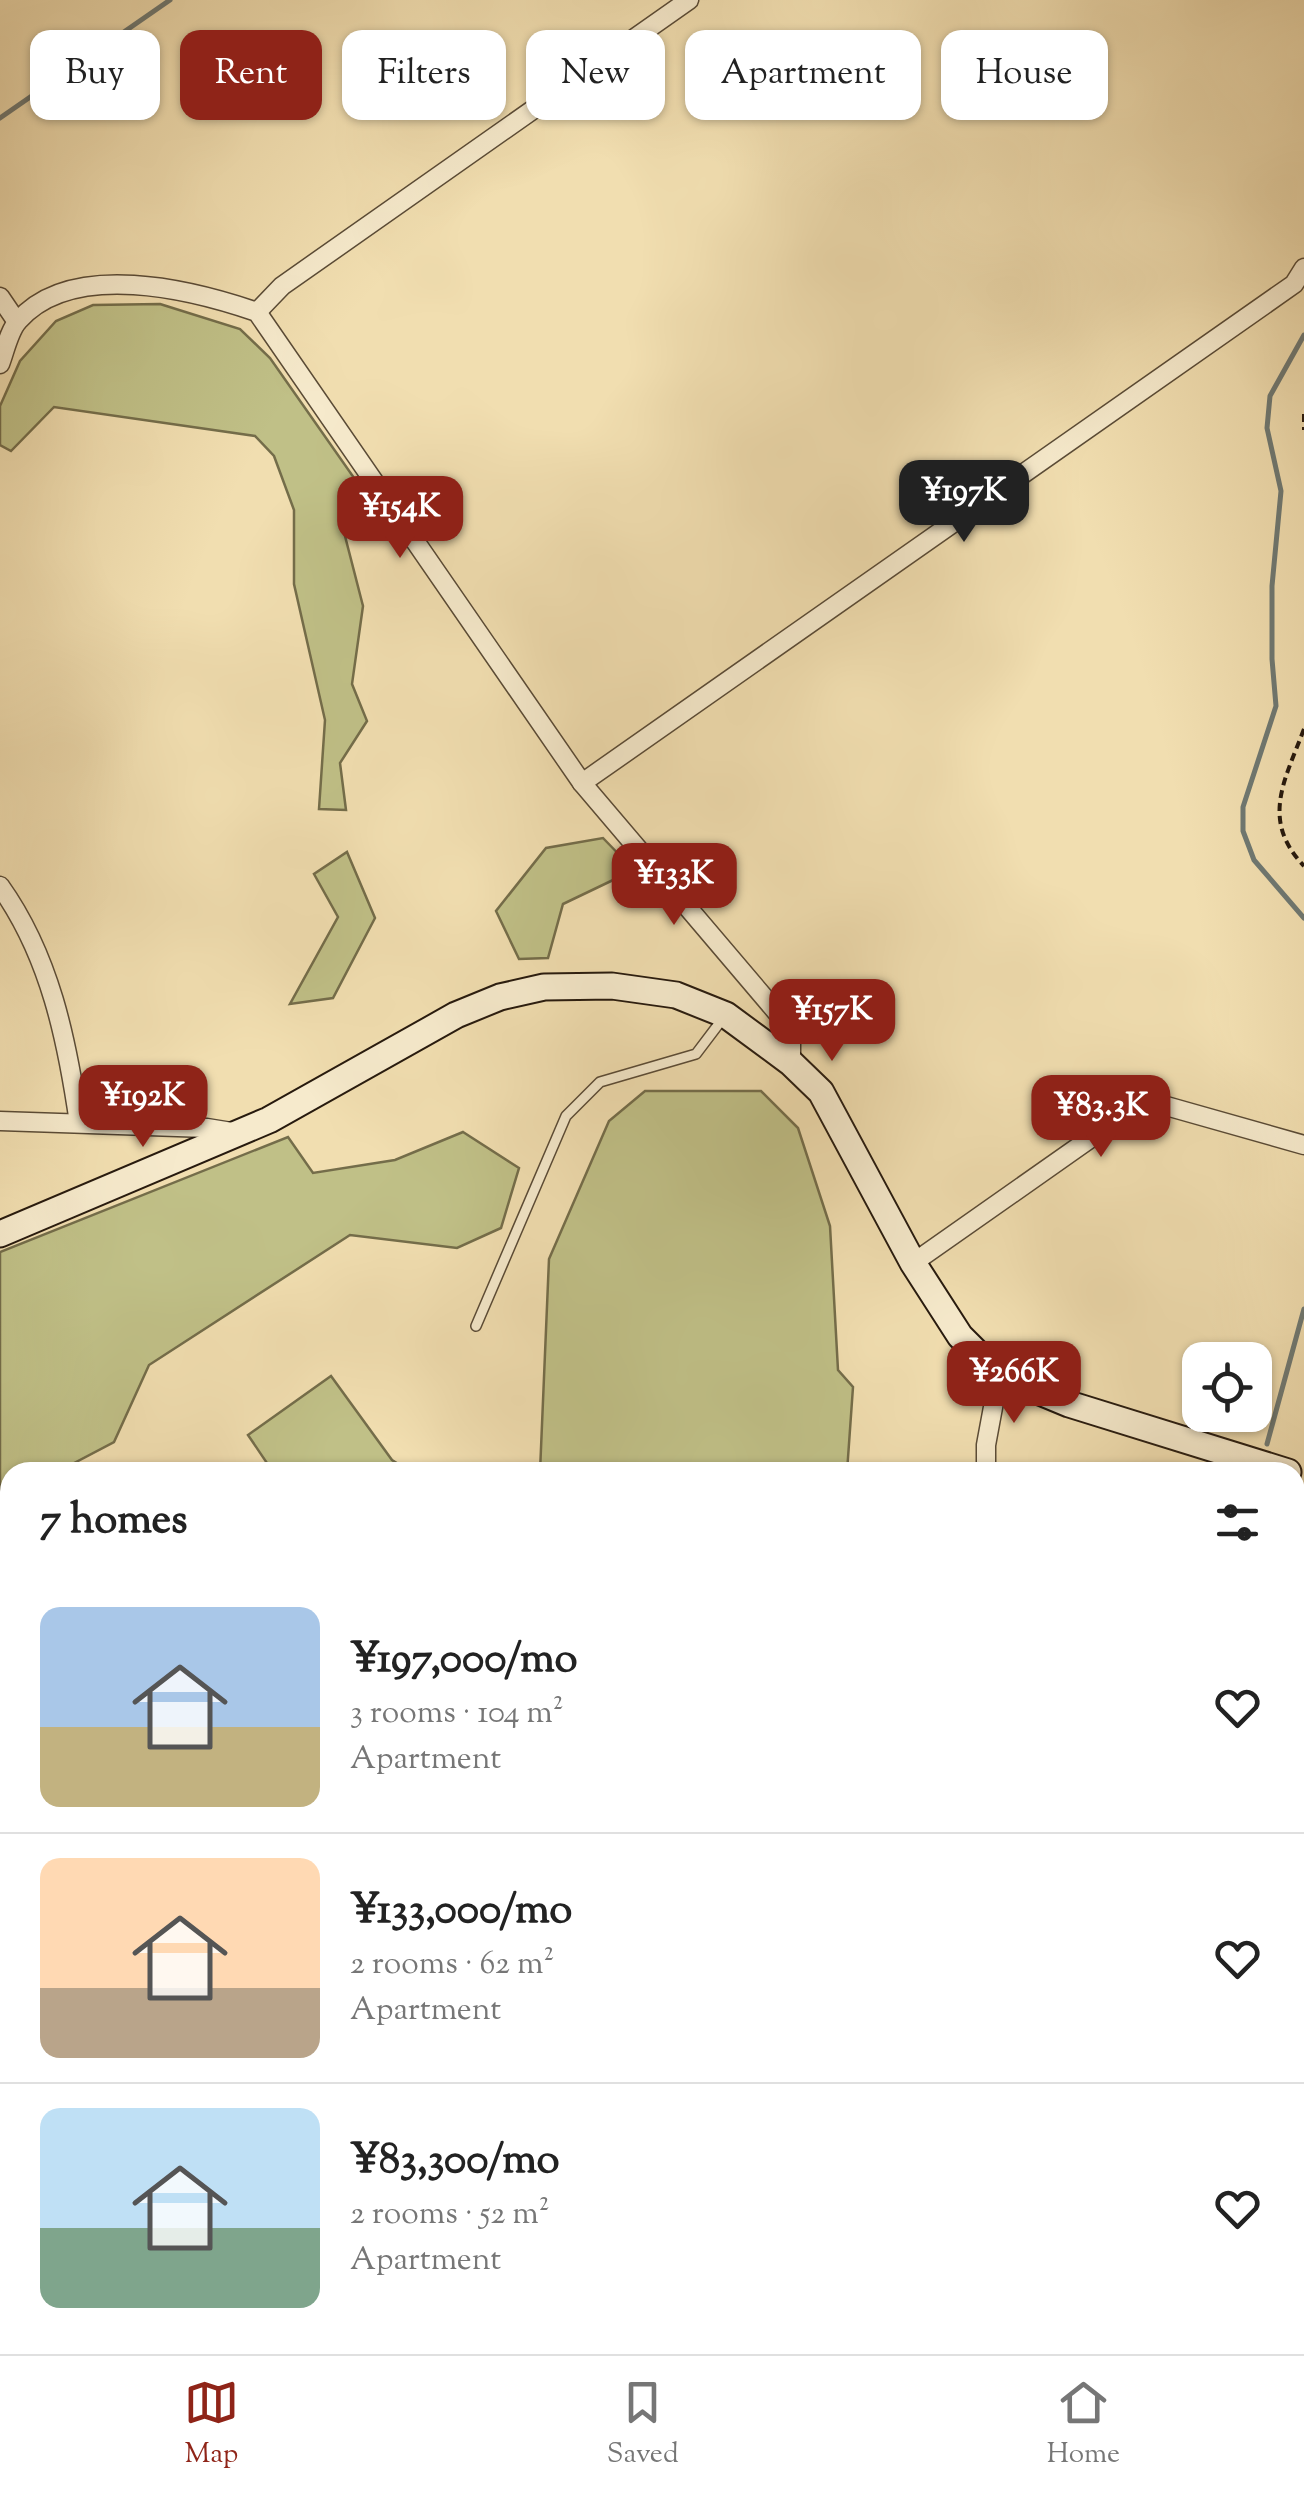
<!DOCTYPE html>
<html lang="en">
<head>
<meta charset="utf-8">
<style>
	:root { --surface:#fff; --page:#f2f2f2; --text:#222; --muted:#767676; --line:#e0e0e0; --accent:#8f2418 }
	body { margin:0; font-family:"Sorts Mill Goudy",serif; background:var(--page); color:var(--text); height:100vh; display:flex; flex-direction:column; font-size:38px; white-space:nowrap }
	* { box-sizing:border-box; margin:0 }
	p { font-size:32px; color:var(--muted) }
	.icon { flex:none; width:55px; height:55px; fill:none; stroke:currentColor; stroke-width:2; stroke-linecap:round; stroke-linejoin:round }
	.map { position:relative; flex:1; overflow:hidden }
	.side { position:absolute; left:0px; top:1462px; width:1305px; height:892px; display:flex; flex-direction:column; background:var(--surface); border-radius:30px 30px 0 0; box-shadow:0 2px 8px #0004 }
	.side>* { flex:none }
	.banner { position:absolute; left:30px; top:30px; width:1245px; height:90px; display:flex; gap:20px }
	.controls { position:absolute; left:1182px; top:1342px; display:grid; gap:20px }
	.controls a { display:grid; place-items:center; width:90px; height:90px; border-radius:20px; background:var(--surface); box-shadow:0 2px 8px #0004; font-size:50px }
	.price { position:absolute; translate:-50% -85px; padding:0 22px; border-radius:20px; background:var(--accent); color:#fff; font-size:32px; line-height:65px; filter:drop-shadow(0 2px 5px #0008) }
	.price::after { content:''; position:absolute; left:50%; top:60px; width:30px; height:22px; margin-left:-15px; background:inherit; clip-path:polygon(0 0,100% 0,50% 100%) }
	.price.selected { background:#222; color:#fff }
	ul { padding:0; list-style:none }
	li { display:flex; align-items:center; gap:30px; height:250px; padding:0 40px }
	li+li { border-top:2px solid var(--line) }
	li span { display:grid; place-items:center; flex:none; width:280px; height:200px; border-radius:20px; color:#555 }
	li>.icon { margin-inline-start:auto }
	span .icon { width:120px; height:120px; fill:#fffc; stroke-width:1 }
	li b { font-size:42px }
	h2 { display:flex; justify-content:space-between; align-items:center; height:120px; padding:0 40px; font-size:42px }
	.chip { padding:0 35px; border-radius:20px; background:var(--surface); box-shadow:0 2px 8px #0004; font-size:35px; line-height:90px }
	.chip.selected { background:var(--accent); color:#fff }
	.tab-bar { display:flex; justify-content:space-around; align-items:center; height:140px; border-top:2px solid var(--line); background:var(--surface); font-size:28px; color:var(--muted) }
	.tab-bar a { display:grid; justify-items:center; gap:5px }
	.tab-bar .selected { color:var(--accent) }
	.map>svg:first-child { display:block }
	.green { fill:#c0c087; stroke:#746d4a; stroke-width:2.5 }
	.lines { fill:none; stroke-linecap:round; stroke-linejoin:round }
	.stream { stroke:#6f7973; stroke-width:5 }
	.lane-casing { stroke:#5a4b36; stroke-width:12 }
	.street-casing { stroke:#5a4b36; stroke-width:21 }
	.secondary-casing { stroke:#271a0e; stroke-width:29 }
	.primary-casing { stroke:#271a0e; stroke-width:31 }
	.path { stroke:#271a0e; stroke-width:4; stroke-dasharray:8 5; stroke-linecap:butt }
	.lane { stroke:#f6eacc; stroke-width:9 }
	.street { stroke:#f6eacc; stroke-width:18 }
	.secondary { stroke:#f6eacc; stroke-width:25 }
	.primary { stroke:#e8bf78; stroke-width:28 }
</style>
</head>
<body>
<div class="map">
<svg width="1304" height="2354" viewBox="0 0 1304 2354">
	<rect width="100%" height="100%" fill="#f1deb0"/>
	<filter id="stains"><feTurbulence type="fractalNoise" baseFrequency=".002" numOctaves="4"/><feColorMatrix values="0 0 0 0 .2 0 0 0 0 .09 0 0 0 0 .02 0 0 0 .5 -.17"/></filter>
	<radialGradient id="worn" r=".72"><stop offset=".6" stop-color="#630" stop-opacity="0"/><stop offset="1" stop-color="#630" stop-opacity=".3"/></radialGradient>
	<g class="green">
		<polygon points="160,304 240,329 270,358 380,515 345,536 363,606 352,684 367,721 340,763 346,810 319,809 325,720 294,584 294,510 274,456 255,436 54,407 11,451 0,445 0,406 20,361 56,321 93,305"/>
		<polygon points="603,838 634,870 563,904 548,958 519,959 496,911 546,848"/>
		<polygon points="347,852 375,918 333,998 290,1004 338,917 314,874"/>
		<polygon points="645,1091 761,1091 798,1128 830,1226 838,1370 853,1387 847,1472 540,1472 549,1259 609,1121"/>
		<polygon points="463,1132 519,1168 501,1228 457,1248 350,1235 149,1365 114,1442 57,1472 10,1472 10,1497 0,1502 0,1252 288,1137 313,1173 395,1160"/>
		<polygon points="331,1376 392,1460 411,1472 273,1472 248,1435"/>
		<polygon points="0,1762 10,1762 10,2345 235,2345 234,2354 0,2354"/>
	</g>
	<g class="lines">
		<g class="stream">
			<polyline points="0,118 170,0"/>
			<polyline points="1304,335 1270,396 1267,428 1281,491 1272,586 1272,659 1276,706 1243,807 1243,831 1254,860 1304,918"/>
			<polyline points="1267,1444 1304,1309"/>
			<polyline points="533,2354 541,2345"/>
		</g>
		<defs>
			<polyline id="lane" points="476,1326 566,1116 600,1082 696,1054 724,1017"/>
			<g id="street">
				<polyline points="0,297 17,322"/>
				<polyline points="257,312 282,286 689,0"/>
				<path d="M0,364C5,351 9,331 18,321C72,259 193,290 257,312L582,783L791,1029V1063"/>
				<polyline points="582,783 1294,284 1304,268"/>
				<path d="M0,886C50,956 67,1040 79,1123"/>
				<polyline points="0,1121 207,1128 238,1133"/>
				<polyline points="913,1263 1145,1100 1304,1145"/>
				<polyline points="986,1472 986,1445 999,1375"/>
				<polyline points="914,2345 947,2354"/>
				<polyline points="374,2354 379,2345"/>
			</g>
			<polyline id="secondary" points="0,1234 269,1120 456,1015 500,997 544,987 612,986 676,995 726,1015 791,1063 821,1092 913,1263 960,1336 999,1375 1069,1404 1288,1472"/>
			<polyline id="primary" points="1295,2330 1304,2315"/>
		</defs>
		<use href="#lane" class="lane-casing"/>
		<use href="#street" class="street-casing"/>
		<use href="#secondary" class="secondary-casing"/>
		<use href="#primary" class="primary-casing"/>
		<g class="path">
			<polyline points="1304,414 1304,430"/>
			<path d="M1304,729C1285,780 1260,820 1304,866"/>
			<polyline points="1295,1974 1304,1977"/>
		</g>
		<use href="#lane" class="lane"/>
		<use href="#street" class="street"/>
		<use href="#secondary" class="secondary"/>
		<use href="#primary" class="primary"/>
	</g>
	<rect width="100%" height="100%" filter="url(#stains)"/>
	<rect width="100%" height="100%" fill="url(#worn)"/>
</svg>
<div class="controls">
<a><svg class="icon" aria-label="locate" viewBox="0 0 24 24"><circle cx="12" cy="12" r="6"/><path d="M12 2v4M12 18v4M2 12h4M18 12h4"/></svg></a>
</div>
<b class="price selected" style="left:964px;top:545px">¥197K</b>
<b class="price" style="left:400px;top:561px">¥154K</b>
<b class="price" style="left:674px;top:928px">¥133K</b>
<b class="price" style="left:832px;top:1064px">¥157K</b>
<b class="price" style="left:143px;top:1150px">¥192K</b>
<b class="price" style="left:1101px;top:1160px">¥83.3K</b>
<b class="price" style="left:1014px;top:1426px">¥266K</b>
<div class="banner">
<a class="chip">Buy</a>
<a class="chip selected">Rent</a>
<a class="chip">Filters</a>
<a class="chip">New</a>
<a class="chip">Apartment</a>
<a class="chip">House</a>
</div>
<section class="side">
<h2>7 homes<svg class="icon" aria-label="filters" viewBox="0 0 24 24"><path d="M4 7h16M4 17h16"/><circle cx="9" cy="7" r="2"/><circle cx="15" cy="17" r="2"/></svg></h2>
<ul>
<li><span style="background:linear-gradient(#a9c7e8 60%,#c2b280 0)"><svg class="icon" aria-label="home" viewBox="0 0 24 24"><path d="M3 11l9-7 9 7M6 9v11h12V9"/></svg></span><div><b>¥197,000/mo</b><p>3 rooms · 104 m²</p><p>Apartment</p></div><svg class="icon" aria-label="heart" viewBox="0 0 24 24"><path d="M12 20l-8-8c-3-5 5-10 8-4 3-6 11-1 8 4z"/></svg></li>
<li><span style="background:linear-gradient(#ffd9b3 65%,#b9a48a 0)"><svg class="icon" aria-label="home" viewBox="0 0 24 24"><path d="M3 11l9-7 9 7M6 9v11h12V9"/></svg></span><div><b>¥133,000/mo</b><p>2 rooms · 62 m²</p><p>Apartment</p></div><svg class="icon" aria-label="heart" viewBox="0 0 24 24"><path d="M12 20l-8-8c-3-5 5-10 8-4 3-6 11-1 8 4z"/></svg></li>
<li><span style="background:linear-gradient(#bfe0f5 60%,#7fa58c 0)"><svg class="icon" aria-label="home" viewBox="0 0 24 24"><path d="M3 11l9-7 9 7M6 9v11h12V9"/></svg></span><div><b>¥83,300/mo</b><p>2 rooms · 52 m²</p><p>Apartment</p></div><svg class="icon" aria-label="heart" viewBox="0 0 24 24"><path d="M12 20l-8-8c-3-5 5-10 8-4 3-6 11-1 8 4z"/></svg></li>
</ul>
</section>
</div>
<nav class="tab-bar">
<a class="selected"><svg class="icon" aria-label="map" viewBox="0 0 24 24"><path d="M3 6l6-2 6 2 6-2v14l-6 2-6-2-6 2zM9 4v14M15 6v14"/></svg>Map</a>
<a><svg class="icon" aria-label="saved" viewBox="0 0 24 24"><path d="M7 4h10v16l-5-4-5 4z"/></svg>Saved</a>
<a><svg class="icon" aria-label="home" viewBox="0 0 24 24"><path d="M3 11l9-7 9 7M6 9v11h12V9"/></svg>Home</a>
</nav>
</body>
</html>
